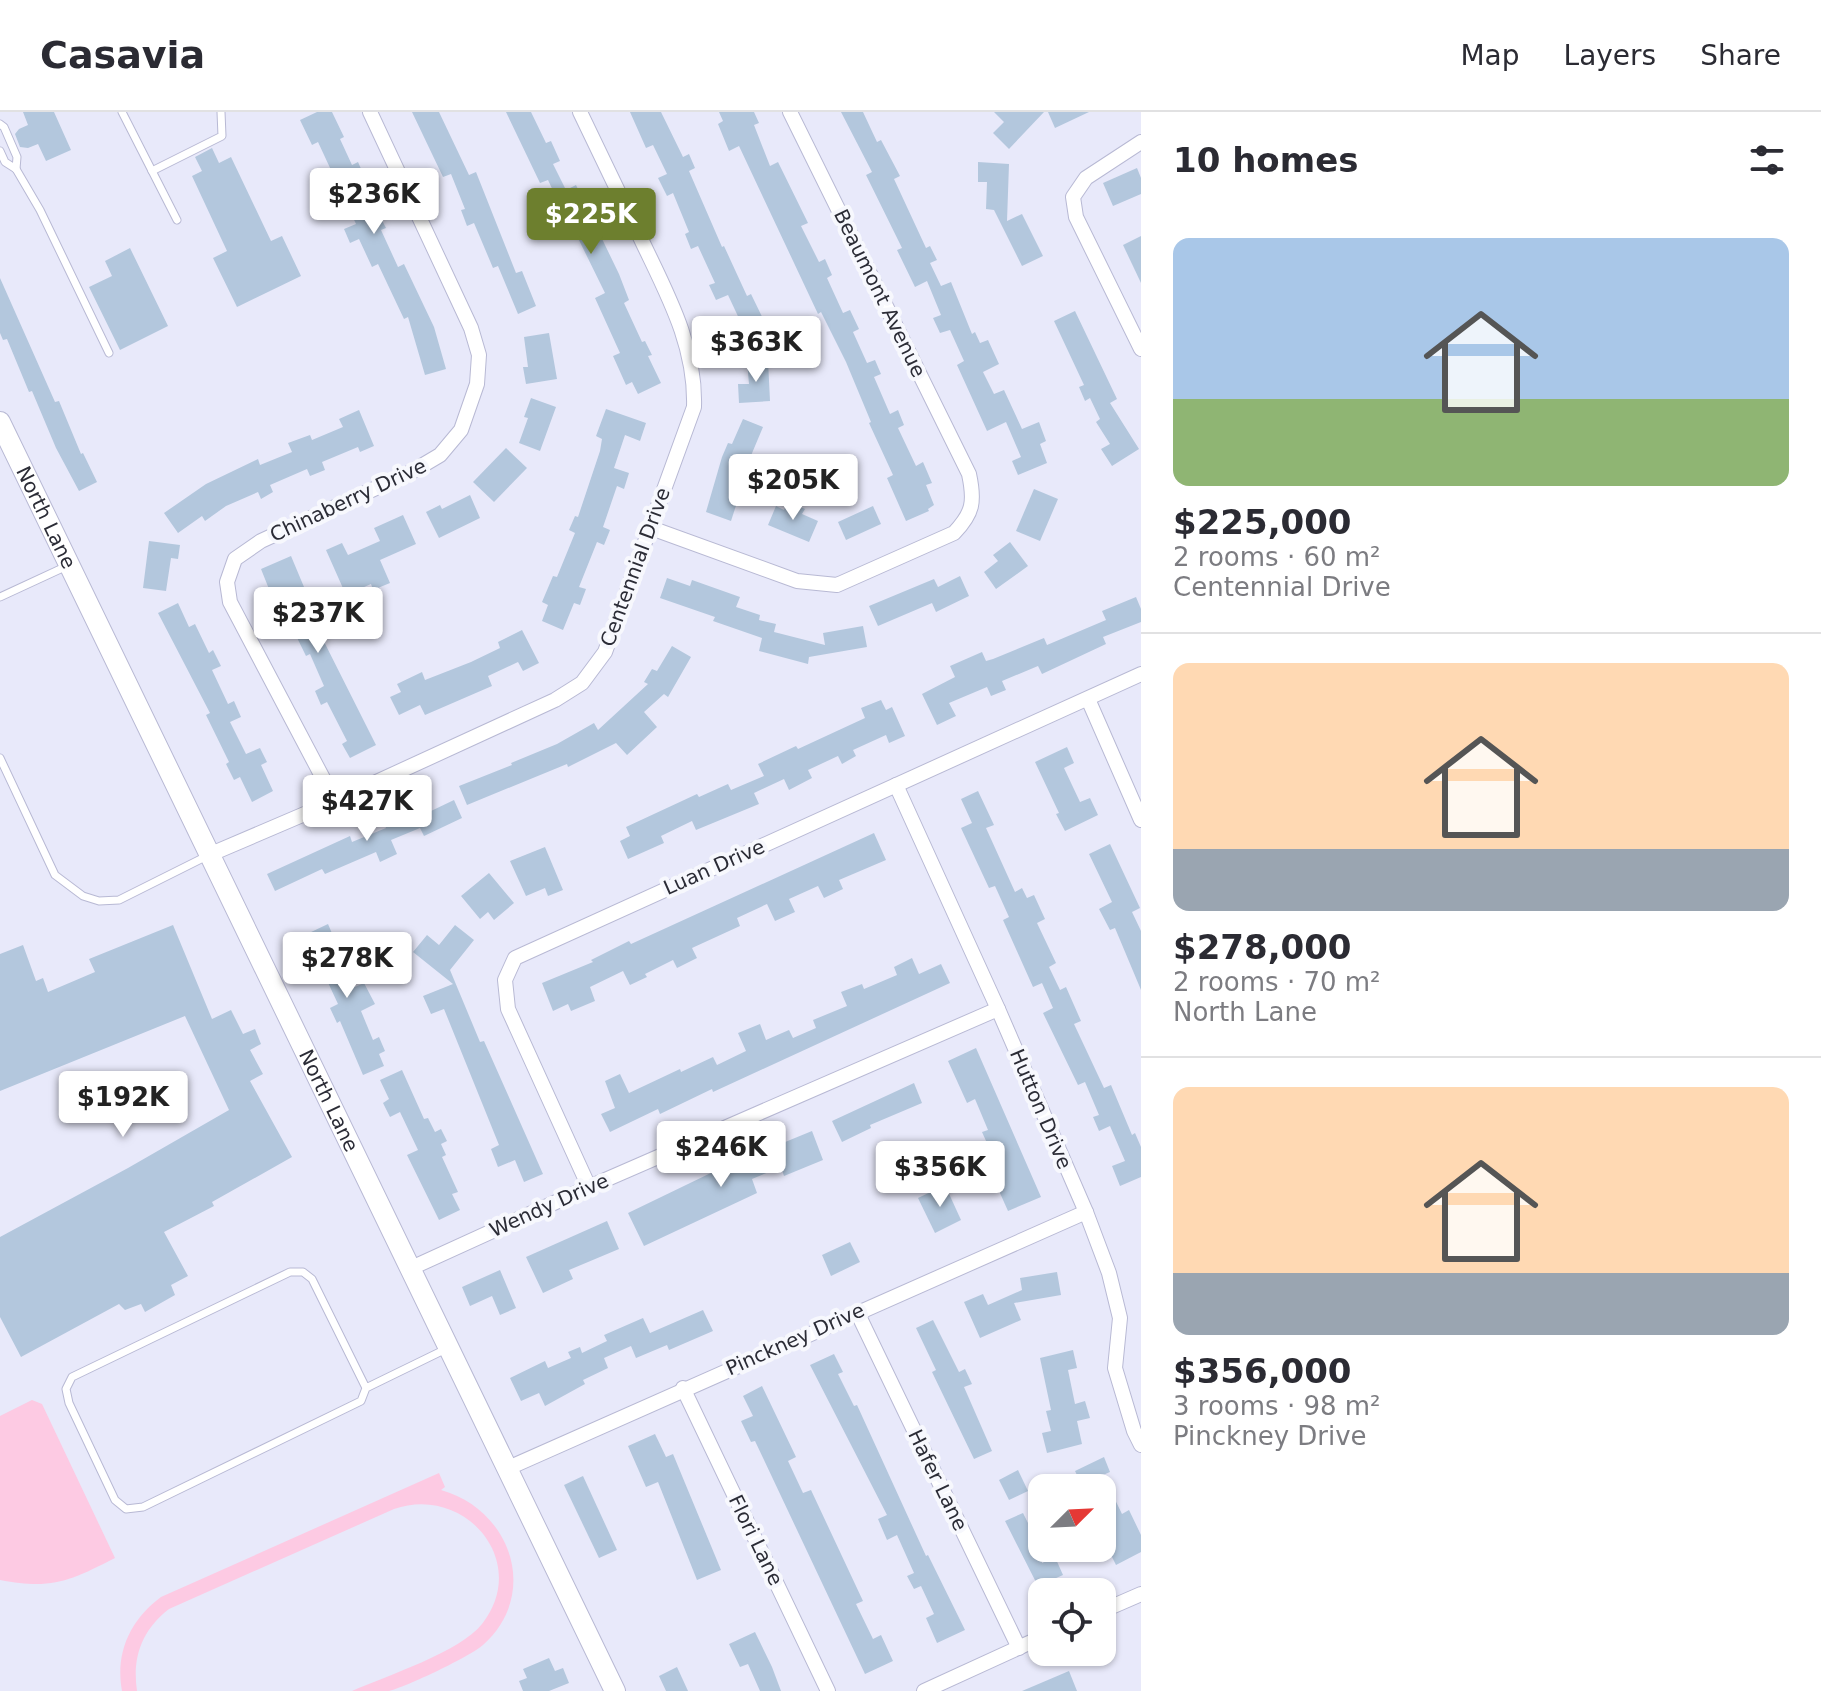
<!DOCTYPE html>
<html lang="en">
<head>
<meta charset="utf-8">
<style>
	:root { --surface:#fff; --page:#f7f7f7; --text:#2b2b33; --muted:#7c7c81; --line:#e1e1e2; --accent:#6d7f2e }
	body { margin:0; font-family:"DejaVu Sans",sans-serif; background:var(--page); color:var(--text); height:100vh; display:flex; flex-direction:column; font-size:30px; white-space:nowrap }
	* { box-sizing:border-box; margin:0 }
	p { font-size:26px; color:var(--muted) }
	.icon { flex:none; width:44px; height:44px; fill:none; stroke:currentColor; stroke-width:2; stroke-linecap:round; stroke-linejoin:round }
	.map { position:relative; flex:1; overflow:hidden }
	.details { display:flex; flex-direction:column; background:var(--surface); width:680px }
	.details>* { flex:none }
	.needle { width:52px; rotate:66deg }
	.controls { position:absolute; left:1028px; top:1362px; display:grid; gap:16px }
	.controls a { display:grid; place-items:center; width:88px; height:88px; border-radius:16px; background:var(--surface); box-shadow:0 2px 6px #0004; font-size:40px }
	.price { position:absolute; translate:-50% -68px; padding:0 18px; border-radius:8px; background:#fff; color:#222; font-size:26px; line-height:52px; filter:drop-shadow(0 2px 4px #0008) }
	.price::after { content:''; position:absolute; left:50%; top:48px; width:24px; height:18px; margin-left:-12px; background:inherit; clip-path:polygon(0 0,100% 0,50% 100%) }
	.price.on { background:var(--accent); color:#fff }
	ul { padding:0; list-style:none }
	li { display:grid; align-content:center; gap:16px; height:424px; padding:0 32px }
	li+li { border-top:2px solid var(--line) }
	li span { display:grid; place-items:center; height:248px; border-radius:16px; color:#555 }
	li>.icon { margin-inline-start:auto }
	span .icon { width:144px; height:144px; fill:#fffc; stroke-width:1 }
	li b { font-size:34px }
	h2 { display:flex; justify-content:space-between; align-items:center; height:96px; padding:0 32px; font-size:34px }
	header { display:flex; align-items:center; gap:48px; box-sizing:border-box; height:112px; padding:0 40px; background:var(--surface); border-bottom:2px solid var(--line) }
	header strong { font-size:38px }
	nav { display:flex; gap:44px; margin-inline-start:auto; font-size:28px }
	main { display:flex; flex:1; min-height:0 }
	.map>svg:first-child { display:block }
	.green { fill:#fdcae3 }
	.building { fill:#b3c7dd }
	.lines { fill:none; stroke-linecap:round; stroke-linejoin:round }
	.lane-casing { stroke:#b8b9d4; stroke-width:9 }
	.street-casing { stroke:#b8b9d4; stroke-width:16 }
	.secondary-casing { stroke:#b8b9d4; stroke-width:22 }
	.lane { stroke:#fff; stroke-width:7 }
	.street { stroke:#fff; stroke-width:14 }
	.secondary { stroke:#fff; stroke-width:20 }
	.labels { text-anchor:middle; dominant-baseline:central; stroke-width:8; stroke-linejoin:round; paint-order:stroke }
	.street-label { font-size:20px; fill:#2b2c36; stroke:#f7f8fd }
</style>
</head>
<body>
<header>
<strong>Casavia</strong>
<nav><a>Map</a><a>Layers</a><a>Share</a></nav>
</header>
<main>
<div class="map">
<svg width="1141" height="1579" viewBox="0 0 1141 1579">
	<rect width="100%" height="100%" fill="#e8e9fa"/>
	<g class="green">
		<path d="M32,1288L42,1292L115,1446C70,1469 52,1478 0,1468V1304Z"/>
		<path d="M439,1361L445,1375L441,1378C510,1397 541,1481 483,1533C471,1544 406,1575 389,1579C378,1579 363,1579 352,1579C386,1564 460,1540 482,1512C531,1450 465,1372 394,1397L169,1497C142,1518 132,1545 137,1579H122C115,1541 130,1508 161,1485Z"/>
	</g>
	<g class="building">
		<polygon points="23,0 54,0 71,38 46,49 38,32 28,36 20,35 15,22 19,17 28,13"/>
		<polygon points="317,0 332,0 344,25 340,27 352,53 358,50 366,68 362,70 386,116 381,118 398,155 404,152 434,215 446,257 425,263 408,205 404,207 378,152 372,155 359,127 350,131 344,117 356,112 318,30 312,33 300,8"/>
		<polygon points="412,0 439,0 469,63 476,60 516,161 522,159 536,194 518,202 498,154 493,156 474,111 467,114 461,98 465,97 451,62 443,65"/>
		<polygon points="506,0 531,0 546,31 551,29 560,49 553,52 566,78 576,73 619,162 629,188 624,191 642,230 645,229 652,243 648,244 661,271 638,282 632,270 626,273 613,244 620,241 595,186 605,181 576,122 567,127 558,107 565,104 548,68 540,71"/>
		<polygon points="630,0 661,0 683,45 689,42 695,56 689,59 722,135 724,134 747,184 751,182 771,223 746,235 737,218 743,215 728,183 716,188 709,173 715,171 698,134 691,137 685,122 689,120 673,81 667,84 658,66 667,62 653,33 646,36"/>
		<polygon points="719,0 754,0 759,11 754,13 770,54 778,50 808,111 801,114 819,150 825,147 832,163 827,166 843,201 850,198 859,217 853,220 867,251 875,248 881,262 874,265 890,302 898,298 904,313 898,316 916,354 923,350 932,371 926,373 934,393 928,397 929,399 906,409 887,366 893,363 869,311 871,310 846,250 821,200 818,202 739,34 729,39 718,12 723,9"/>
		<polygon points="841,0 863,0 877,30 881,28 900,64 894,67 926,136 930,134 937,148 930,151 941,174 951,170 972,222 975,220 980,231 988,228 999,252 983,260 994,282 1004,278 1022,317 1039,310 1046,329 1040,332 1047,351 1018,363 1012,349 1021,345 1006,310 987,319 957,253 964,249 950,218 940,221 933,206 941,203 927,169 915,175 897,138 902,136 866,63 872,60"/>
		<polygon points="994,0 1044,0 1009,37 993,21 1004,10"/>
		<polygon points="1048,0 1089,0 1055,16"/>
		<polygon points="212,36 219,51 231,45 271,129 282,124 301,164 237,195 213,146 227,139 192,64 202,59 195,45"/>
		<polygon points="978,50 1009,52 1007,109 1022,102 1043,144 1022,154 994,98 986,97 987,70 978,70"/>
		<polygon points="1137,56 1141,66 1141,82 1113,94 1103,71"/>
		<polygon points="1141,124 1141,171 1123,133"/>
		<polygon points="130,136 168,214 120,238 89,175 112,164 105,149"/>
		<polygon points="0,166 55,290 59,289 81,342 83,341 97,370 79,379 56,336 32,279 29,280 7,227 3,228 0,221"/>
		<polygon points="1075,199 1117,287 1110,291 1139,337 1112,354 1101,337 1110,332 1096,310 1100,307 1090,286 1085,289 1079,275 1084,273 1054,209"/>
		<polygon points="549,221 557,267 526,272 523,255 528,255 524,225"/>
		<polygon points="768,248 770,289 739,291 738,272 749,272 747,250"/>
		<polygon points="531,286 556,295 540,339 519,331 528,306 524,305"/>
		<polygon points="606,297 646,311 640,329 625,323 614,356 629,361 624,377 617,374 603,415 610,418 604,433 597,430 579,475 586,477 580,493 574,491 563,518 542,509 548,493 542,490 553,464 557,465 575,421 569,418 575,404 578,405 600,339 602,327 596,324"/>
		<polygon points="359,298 374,334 360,340 358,335 322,350 325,358 310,364 307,357 270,373 273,380 261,387 258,380 226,394 205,409 202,404 178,421 164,401 206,372 258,347 260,353 292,340 288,331 310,323 312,328 343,315 339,307"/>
		<polygon points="743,307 763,315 742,365 745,366 731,409 706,400 722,345 728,331 732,332"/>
		<polygon points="506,336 527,356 494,390 473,370"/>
		<polygon points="1034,377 1058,387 1040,429 1016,419"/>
		<polygon points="470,383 480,406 439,426 426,400 440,393 442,397"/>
		<polygon points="788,389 805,397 802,402 818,409 809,430 768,413 776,394 784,398"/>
		<polygon points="873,394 881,412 846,428 838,410"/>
		<polygon points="403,403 416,432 380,448 390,471 373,478 371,472 346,483 326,438 342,431 348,443 380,429 374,416"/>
		<polygon points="149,429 180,433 178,447 171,446 166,479 143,476"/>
		<polygon points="1010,430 1028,454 996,477 984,460 998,449 993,443"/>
		<polygon points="291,444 304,475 298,478 376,633 350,646 342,632 347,629 327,590 321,593 315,579 324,574 310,542 306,544 282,495 277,497 261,457"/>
		<polygon points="960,464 969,484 936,500 932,491 878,514 869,494 934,467 938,475"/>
		<polygon points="667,466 690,474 692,468 740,485 736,495 760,503 759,508 776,512 774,520 825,533 823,521 863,514 867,535 809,545 808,552 759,539 762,526 713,509 715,505 660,486"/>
		<polygon points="1136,485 1141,497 1141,510 1103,525 1106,532 1042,562 1038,554 1002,569 1006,578 991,584 987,575 949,591 956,604 937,613 922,582 955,565 950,554 982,540 986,549 993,547 1044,526 1047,533 1106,508 1102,499"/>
		<polygon points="178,491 189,515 195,512 209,541 213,538 221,554 212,558 228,592 234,589 241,605 230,610 246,642 260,636 267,650 261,653 273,679 252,690 240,665 234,668 226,652 229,650 206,603 210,601 158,501"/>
		<polygon points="522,518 539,551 523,559 518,550 488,564 492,574 425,603 420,593 399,603 390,585 401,580 397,572 422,560 425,568 471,550 500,536 498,530"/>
		<polygon points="672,534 691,545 668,585 664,582 644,600 657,615 627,643 616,631 568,655 567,652 467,693 459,674 512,653 511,651 557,632 594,611 598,618 648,572 644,570 652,557 657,559"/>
		<polygon points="881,588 886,598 892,595 905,624 889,631 886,623 853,638 856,644 842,652 838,644 808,658 812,666 789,678 784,667 754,681 759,692 696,718 692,709 661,724 664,731 628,747 620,729 630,724 626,715 697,682 699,685 728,672 731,678 764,664 758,652 796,634 798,637 865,606 861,596"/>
		<polygon points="1067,635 1074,651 1064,656 1080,690 1090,686 1098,703 1065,719 1056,702 1059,701 1035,650"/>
		<polygon points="978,679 994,713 986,716 1015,780 1022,776 1027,786 1034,783 1045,807 1037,811 1056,851 1049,855 1060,878 1066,875 1081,909 1074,912 1104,976 1111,973 1132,1023 1135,1021 1141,1035 1141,1065 1120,1074 1112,1054 1125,1049 1110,1014 1099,1019 1093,1005 1099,1003 1085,970 1078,973 1043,901 1053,896 1042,871 1033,875 1003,808 1009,805 995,774 989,776 961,716 972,711 961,687"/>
		<polygon points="454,688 462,706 424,724 420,716 391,728 397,742 380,750 376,740 325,762 322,757 275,779 267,762 350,724 352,730 386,716 383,709 426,689 431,699"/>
		<polygon points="874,721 886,748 839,768 843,777 824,786 818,774 789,787 795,800 775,809 767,792 737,806 740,814 692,836 697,846 677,856 673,848 645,862 647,865 630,873 623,859 590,875 595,889 571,899 568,892 553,899 542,871 593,850 591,848 629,829 631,832"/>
		<polygon points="1110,732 1140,796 1132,800 1141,819 1141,878 1115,816 1110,818 1099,797 1112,790 1089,742"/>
		<polygon points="545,735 563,778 548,784 545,776 526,784 510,749"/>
		<polygon points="489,761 514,791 494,808 488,800 480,807 461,784"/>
		<polygon points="328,812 355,875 364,871 375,892 361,899 373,928 379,925 385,939 379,942 384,954 363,963 340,909 337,911 330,896 338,892 324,862 317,865 308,846 318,841 309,821"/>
		<polygon points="173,813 212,907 231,898 243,922 255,917 261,932 250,938 263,962 250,969 292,1045 212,1090 214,1094 164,1120 188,1164 171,1173 175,1183 145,1200 141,1192 125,1198 119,1192 21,1245 0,1205 0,1125 128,1056 229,998 185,904 0,979 0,842 23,833 36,869 43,866 48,880 95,860 89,847"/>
		<polygon points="455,813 474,828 450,858 480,930 484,929 543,1062 524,1070 515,1048 498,1055 491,1037 499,1033 444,897 431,902 423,884 453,872 413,840 427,823 439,833"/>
		<polygon points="912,846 919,862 941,852 950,871 713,980 712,977 660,1002 658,997 610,1020 601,1002 615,996 605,969 620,962 629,981 680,957 681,960 713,945 717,953 746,939 738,921 760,912 766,928 789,918 793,926 816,916 813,908 847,894 841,880 862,872 864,877 897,863 894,855"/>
		<polygon points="976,936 1041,1085 1008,1099 987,1052 995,1049 982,1020 988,1018 975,987 967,991 948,949"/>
		<polygon points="402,958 424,1007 428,1006 435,1020 441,1017 447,1029 441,1032 446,1043 442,1045 458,1080 452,1082 460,1098 439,1108 407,1043 418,1038 400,1000 390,1005 383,991 389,987 380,968"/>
		<polygon points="914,971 922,991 870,1013 871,1016 842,1030 832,1009"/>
		<polygon points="812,1019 823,1048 784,1064 781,1055 752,1067 757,1081 644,1134 628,1101 717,1058"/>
		<polygon points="945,1073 961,1108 935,1121 918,1086"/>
		<polygon points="607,1109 619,1137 569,1158 573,1167 543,1181 526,1145"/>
		<polygon points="850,1130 860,1150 831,1164 822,1143"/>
		<polygon points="500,1158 516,1196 500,1203 492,1184 470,1194 462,1175"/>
		<polygon points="1057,1160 1061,1183 1014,1191 1021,1208 980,1226 964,1190 983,1182 988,1193 1022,1178 1020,1166"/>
		<polygon points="703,1198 713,1219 669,1238 667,1233 636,1246 631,1234 604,1246 608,1256 583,1268 585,1272 545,1294 539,1281 521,1289 510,1266 545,1249 548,1256 571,1246 568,1240 580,1235 582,1241 607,1229 604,1223 643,1206 650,1221"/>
		<polygon points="933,1208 959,1260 965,1257 972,1272 964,1275 992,1339 974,1347 932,1260 936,1258 916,1216"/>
		<polygon points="1073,1238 1077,1256 1068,1258 1075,1292 1085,1289 1090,1306 1077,1309 1082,1332 1047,1341 1042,1321 1051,1319 1046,1299 1051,1298 1040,1246"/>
		<polygon points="834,1242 843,1260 838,1262 854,1294 857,1293 926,1444 928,1443 965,1518 937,1531 926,1506 934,1502 921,1474 914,1477 907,1464 914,1461 897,1423 887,1428 878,1407 887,1403 810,1253"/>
		<polygon points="762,1274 796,1345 788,1349 803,1381 811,1378 863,1489 856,1492 873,1527 881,1523 893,1549 865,1562 755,1329 751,1330 741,1309 753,1304 743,1284"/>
		<polygon points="655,1322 666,1345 673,1342 721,1458 697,1468 658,1370 646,1375 628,1334"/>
		<polygon points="1104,1345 1110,1360 1103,1363 1122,1402 1129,1398 1141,1423 1141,1440 1116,1453 1102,1425 1102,1376 1054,1376 1078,1365 1075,1359"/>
		<polygon points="1018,1358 1028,1379 1009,1388 999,1368"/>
		<polygon points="583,1364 617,1438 599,1446 564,1373"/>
		<polygon points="1023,1401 1029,1413 1035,1410 1042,1425 1042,1451 1055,1445 1063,1463 1054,1467 1058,1475 1042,1480 1042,1482 1005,1409"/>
		<polygon points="755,1520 772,1555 781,1579 760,1579 748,1552 740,1555 729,1532"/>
		<polygon points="549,1546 555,1559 563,1556 569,1571 549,1579 523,1579 519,1569 527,1566 523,1557"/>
		<polygon points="677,1555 688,1579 666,1579 659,1564"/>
		<polygon points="1069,1559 1077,1579 1022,1579"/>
	</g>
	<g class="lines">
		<defs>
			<g id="lane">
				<polyline points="122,0 177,108"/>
				<polyline points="0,12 4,15 17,45 16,57"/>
				<polyline points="0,39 5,50 16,57 40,98 109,241"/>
				<polyline points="152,59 222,24 221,0"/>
				<polyline points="0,485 67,454"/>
				<polyline points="0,646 55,763 83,784 99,789 119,788 209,743"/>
				<polyline points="366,1276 361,1289 143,1395 126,1397 115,1388 69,1291 66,1277 72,1265 290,1160 303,1160 312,1167 366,1276 446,1237"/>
			</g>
			<g id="street">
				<polyline points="1141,30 1086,66 1073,85 1076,105 1141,237"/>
				<path d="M651,416L797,469L837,473L954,421C973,401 975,390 969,362L790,0"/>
				<polyline points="1088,587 1141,708"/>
				<polyline points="896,673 998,897 1086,1100 1109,1161 1120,1206 1115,1256 1134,1319 1141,1333"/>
				<polyline points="335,689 230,490 227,470 235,447 261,429 413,359 440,343 461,318 477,272 479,243 471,216 370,0"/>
				<path d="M211,742L335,689L555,588L582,571L605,540L694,295C696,233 667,182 641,127C621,85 600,42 580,0"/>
				<polyline points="589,1075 508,897 505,868 515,846 1141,562"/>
				<polyline points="409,1157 589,1075 998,897"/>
				<polyline points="857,1200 1019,1536"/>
				<polyline points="683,1276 828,1579"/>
				<polyline points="506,1357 1086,1100"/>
				<polyline points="1102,1499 1141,1482"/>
				<polyline points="924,1579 1042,1525"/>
			</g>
			<g id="secondary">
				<path id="s1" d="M0,310L615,1579"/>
			</g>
		</defs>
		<use href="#lane" class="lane-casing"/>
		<use href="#street" class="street-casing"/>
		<use href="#secondary" class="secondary-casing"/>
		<use href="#lane" class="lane"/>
		<use href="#street" class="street"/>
		<use href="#secondary" class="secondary"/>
	</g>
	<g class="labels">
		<g class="street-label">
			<text transform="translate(880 181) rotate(64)">Beaumont Avenue</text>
			<text transform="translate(348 388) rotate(-25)">Chinaberry Drive</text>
			<text stroke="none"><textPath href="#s1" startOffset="106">North Lane</textPath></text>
			<text transform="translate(635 455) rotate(-70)">Centennial Drive</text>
			<text transform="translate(714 755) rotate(-24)">Luan Drive</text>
			<text stroke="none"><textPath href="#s1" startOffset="754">North Lane</textPath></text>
			<text transform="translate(1041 997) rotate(67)">Hutton Drive</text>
			<text transform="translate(549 1093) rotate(-24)">Wendy Drive</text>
			<text transform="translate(795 1227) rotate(-24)">Pinckney Drive</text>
			<text transform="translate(938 1368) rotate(64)">Hafer Lane</text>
			<text transform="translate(756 1428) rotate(64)">Flori Lane</text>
		</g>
	</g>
</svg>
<div class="controls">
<a><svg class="needle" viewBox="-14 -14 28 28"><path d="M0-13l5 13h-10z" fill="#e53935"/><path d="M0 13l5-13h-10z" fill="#7c7c81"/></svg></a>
<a><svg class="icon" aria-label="locate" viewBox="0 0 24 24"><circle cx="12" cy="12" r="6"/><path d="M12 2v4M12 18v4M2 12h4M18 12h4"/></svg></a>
</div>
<b class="price" style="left:374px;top:124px">$236K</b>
<b class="price on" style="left:591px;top:144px">$225K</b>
<b class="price" style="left:756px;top:272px">$363K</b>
<b class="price" style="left:793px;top:410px">$205K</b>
<b class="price" style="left:318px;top:543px">$237K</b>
<b class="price" style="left:367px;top:731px">$427K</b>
<b class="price" style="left:347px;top:888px">$278K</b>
<b class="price" style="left:123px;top:1027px">$192K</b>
<b class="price" style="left:721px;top:1077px">$246K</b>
<b class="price" style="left:940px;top:1097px">$356K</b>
</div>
<section class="details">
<h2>10 homes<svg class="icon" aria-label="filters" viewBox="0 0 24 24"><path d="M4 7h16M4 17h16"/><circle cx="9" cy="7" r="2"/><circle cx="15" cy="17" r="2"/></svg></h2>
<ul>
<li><span style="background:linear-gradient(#a9c7e8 65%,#8fb573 0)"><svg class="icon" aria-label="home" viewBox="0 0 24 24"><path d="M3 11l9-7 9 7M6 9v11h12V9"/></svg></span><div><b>$225,000</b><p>2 rooms · 60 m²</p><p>Centennial Drive</p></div></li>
<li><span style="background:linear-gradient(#ffd9b3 75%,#9aa5b1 0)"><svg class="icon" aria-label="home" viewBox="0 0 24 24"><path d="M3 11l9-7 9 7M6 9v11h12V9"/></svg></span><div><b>$278,000</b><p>2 rooms · 70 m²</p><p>North Lane</p></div></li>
<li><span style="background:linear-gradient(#ffd9b3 75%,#9aa5b1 0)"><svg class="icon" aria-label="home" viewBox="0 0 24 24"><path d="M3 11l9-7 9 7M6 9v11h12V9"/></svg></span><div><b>$356,000</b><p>3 rooms · 98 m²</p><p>Pinckney Drive</p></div></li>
</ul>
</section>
</main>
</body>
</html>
